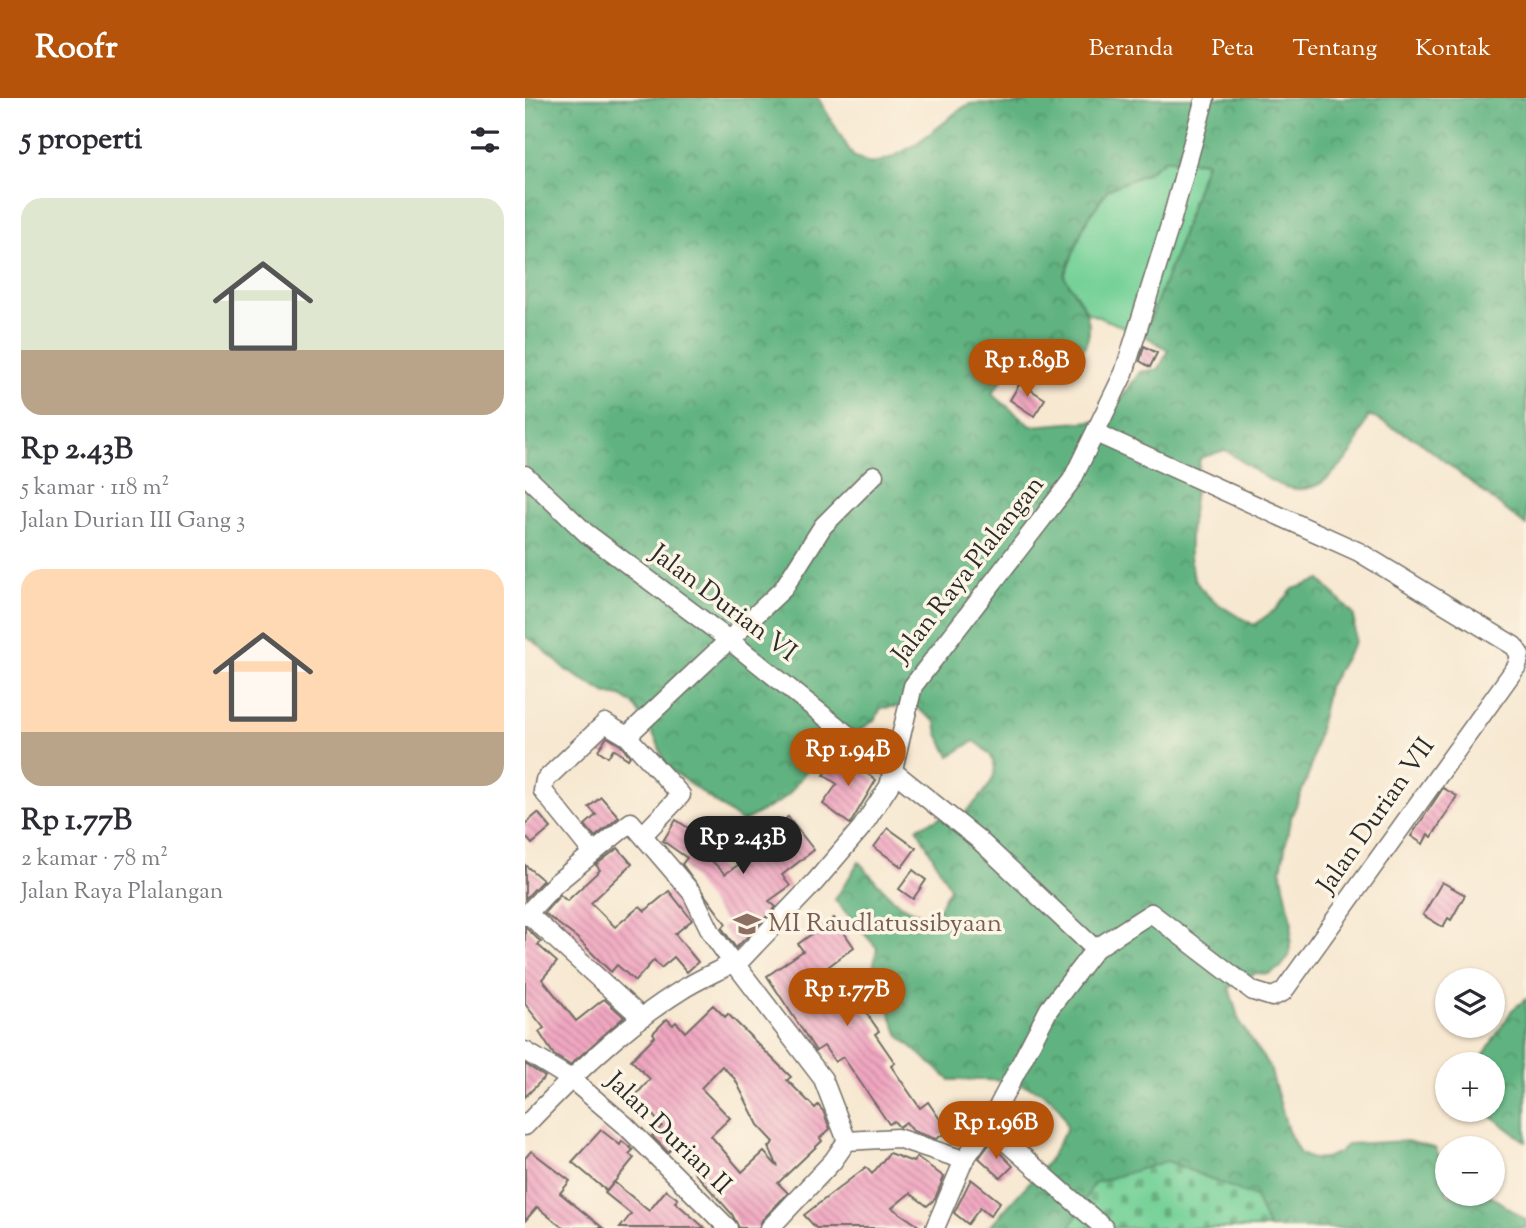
<!DOCTYPE html>
<html lang="id">
<head>
<meta charset="utf-8">
<style>
	:root { --surface:#fff; --page:#f2f2f3; --text:#2b2b33; --muted:#7c7c81; --accent:#b45309 }
	body { margin:0; font-family:"Sorts Mill Goudy",serif; background:var(--page); color:var(--text); height:100vh; display:flex; flex-direction:column; font-size:26px; white-space:nowrap }
	* { box-sizing:border-box; margin:0 }
	p { font-size:23px; color:var(--muted) }
	.icon { flex:none; width:38px; height:38px; fill:none; stroke:currentColor; stroke-width:2; stroke-linecap:round; stroke-linejoin:round }
	.map { position:relative; flex:1; overflow:hidden }
	.side { display:flex; flex-direction:column; background:var(--surface); width:525px }
	.side>* { flex:none }
	.tools { position:absolute; left:910px; top:870px; display:grid; gap:14px }
	.tools a { display:grid; place-items:center; width:70px; height:70px; border-radius:50%; background:var(--surface); box-shadow:0 2px 5px #0004; font-size:35px }
	.price { position:absolute; translate:-50% -60px; padding:0 16px; border-radius:24px; background:var(--accent); color:#fff; font-size:23px; line-height:46px; filter:drop-shadow(0 2px 4px #0008) }
	.price::after { content:''; position:absolute; left:50%; top:42px; width:21px; height:16px; margin-left:-10px; background:inherit; clip-path:polygon(0 0,100% 0,50% 100%) }
	.price.selected { background:#222; color:#fff }
	ul { padding:0; list-style:none }
	li { display:grid; align-content:center; gap:14px; height:371px; padding:0 21px }
	li span { display:grid; place-items:center; height:217px; border-radius:21px; color:#555 }
	li>.icon { margin-inline-start:auto }
	span .icon { width:126px; height:126px; fill:#fffc; stroke-width:1 }
	li b { font-size:30px }
	h2 { display:flex; justify-content:space-between; align-items:center; height:84px; padding:0 21px; font-size:30px }
	header { display:flex; align-items:center; gap:42px; box-sizing:border-box; height:98px; padding:0 35px; background:var(--accent); color:#fff }
	header strong { font-size:33px }
	nav { display:flex; gap:38px; margin-inline-start:auto; font-size:24px }
	main { display:flex; flex:1; min-height:0 }
	.map>svg:first-child { display:block }
	.grass { fill:#76d198; stroke:#507e62; stroke-width:2 }
	.forest { fill:url(#forest-crowns); stroke:#466f56; stroke-width:2; fill-rule:evenodd }
	.cemetery { fill:url(#cemetery-stones); stroke:#507e62; stroke-width:2 }
	.building { fill:url(#building-back-hatch); fill-rule:evenodd }
	.lines { fill:none; stroke-linecap:round; stroke-linejoin:round }
	.street-casing { stroke:#726d65; stroke-width:21 }
	.street { stroke:#fff; stroke-width:18 }
	.labels { text-anchor:middle; dominant-baseline:central; stroke-width:7; stroke-linejoin:round; paint-order:stroke }
	.street-label { font-size:26px; fill:#2b2b2b; stroke:#fcf5e5 }
	.education-label { font-size:26px; fill:#785e54; stroke:#fcf5e5; text-anchor:start }
</style>
</head>
<body>
<header>
<strong>Roofr</strong>
<nav><a>Beranda</a><a>Peta</a><a>Tentang</a><a>Kontak</a></nav>
</header>
<main>
<section class="side">
<h2>5 properti<svg class="icon" aria-label="filters" viewBox="0 0 24 24"><path d="M4 7h16M4 17h16"/><circle cx="9" cy="7" r="2"/><circle cx="15" cy="17" r="2"/></svg></h2>
<ul>
<li><span style="background:linear-gradient(#dfe7d0 70%,#b9a48a 0)"><svg class="icon" aria-label="home" viewBox="0 0 24 24"><path d="M3 11l9-7 9 7M6 9v11h12V9"/></svg></span><div><b>Rp 2.43B</b><p>5 kamar · 118 m²</p><p>Jalan Durian III Gang 3</p></div></li>
<li><span style="background:linear-gradient(#ffd9b3 75%,#b9a48a 0)"><svg class="icon" aria-label="home" viewBox="0 0 24 24"><path d="M3 11l9-7 9 7M6 9v11h12V9"/></svg></span><div><b>Rp 1.77B</b><p>2 kamar · 78 m²</p><p>Jalan Raya Plalangan</p></div></li>
</ul>
</section>
<div class="map">
<svg width="1001" height="1130" viewBox="0 0 1001 1130">
	<defs>
		<pattern id="forest-crowns" width="20" height="18" patternUnits="userSpaceOnUse" patternTransform="scale(1.75)"><rect width="20" height="18" fill="#60b380"/><path d="M2 6a3 3 0 1 1 6 0M12 15a3 3 0 1 1 6 0" fill="none" stroke="#4f9269"/></pattern>
		<pattern id="cemetery-stones" width="16" height="16" patternUnits="userSpaceOnUse" patternTransform="scale(1.75)"><rect width="16" height="16" fill="#76d198"/><path d="M2 7V4a2 2 0 0 1 4 0v3zM10 15v-3a2 2 0 0 1 4 0v3z" fill="#61aa7c"/></pattern>
		<pattern id="building-back-hatch" width="6" height="6" patternUnits="userSpaceOnUse" patternTransform="scale(1.75)"><rect width="6" height="6" fill="#f1a7c1"/><path d="M-1 5l2 2M0 0l6 6M5-1l2 2" fill="none" stroke="#c3889d"/></pattern>
	</defs>
	<rect width="100%" height="100%" fill="#fcf5e5"/>
	<filter id="ink" filterUnits="userSpaceOnUse"><feTurbulence type="fractalNoise" baseFrequency=".0143" numOctaves="2"/><feDisplacementMap in="SourceGraphic" scale="14" xChannelSelector="R" yChannelSelector="G"/><feConvolveMatrix kernelMatrix="1 2 1 2 8 2 1 2 1" color-interpolation-filters="sRGB"/></filter>
	<filter id="wash" filterUnits="userSpaceOnUse"><feTurbulence type="fractalNoise" baseFrequency=".00686" numOctaves="4" result="noise"/><feDisplacementMap in="SourceGraphic" scale="28" xChannelSelector="R" yChannelSelector="G"/><feGaussianBlur stdDeviation="1.57" result="paint"/><feColorMatrix in="noise" values="0 0 0 0 0 0 0 0 0 0 0 0 0 0 0 0 0 1.4 0 .05"/><feComposite in="paint" operator="in"/></filter>
	<g filter="url(#wash)">
		<rect width="100%" height="100%" fill="#f7e8d1"/>
		<polygon class="grass" points="641,61 681,63 650,157 619,237 563,215 539,179 560,125 583,91 620,76"/>
		<g class="forest">
			<path d="M0,0H293L328,58L346,66C376,59 397,42 421,23C428,17 434,11 443,7C462,0 489,14 506,0H1001V428L894,343L844,317C838,328 834,340 829,351C825,359 817,366 811,372C773,415 738,376 700,352L675,360C671,389 656,461 672,485C681,501 713,519 729,527L751,511L768,491L795,482L829,517L830,543L803,589L785,673L765,722L756,772L767,826L764,858L756,869L744,876L730,875L704,890L715,925L745,970L763,1033L775,1056L787,1061L800,1060L813,1055L823,1046L882,1043L910,1050L922,1073V1096H963L1001,1122V1130H743L730,1099L569,1085L545,1130H463L523,1064L542,1030C533,979 467,981 425,982L374,938L348,871L352,850L310,802L334,764C354,786 379,823 411,815L425,790L392,730L421,717L435,720C457,696 493,670 449,643L425,658L413,636L411,624L388,607L356,610L350,621L282,672L264,696L254,704L217,724L141,668L131,641L108,606L96,598L82,596L41,572L10,544L0,539ZM641,61L681,64L650,157L619,237L643,252L634,271L615,274L581,322L506,328L467,296L492,260L543,277C575,231 568,223 539,178L560,125L583,91L620,76Z"/>
			<polygon points="1001,901 1001,1044 958,1012 968,1012 968,966 953,966 987,912"/>
		</g>
		<polygon class="cemetery" points="642,1063 730,1099 743,1130 545,1130 569,1085"/>
		<g id="blocks">
			<g class="building">
				<polygon points="619,248 632,255 625,269 615,263"/>
				<polygon points="495,285 520,301 509,318 485,302"/>
				<polygon points="82,639 95,647 105,658 103,661 88,651 83,659 73,652"/>
				<polygon points="315,656 351,682 325,726 298,706 312,686 299,677"/>
				<polygon points="918,690 932,698 907,739 903,736 898,746 886,738"/>
				<polygon points="76,699 94,719 70,739 60,727 71,717 64,709"/>
				<polygon points="13,715 26,730 7,746 0,738 0,726"/>
				<polygon points="263,719 289,752 257,777 265,788 244,803 251,809 211,850 197,830 201,826 157,766 162,760 138,743 151,722 174,737 169,745 200,776 242,747 249,740 244,734"/>
				<polygon points="363,730 391,750 377,769 349,749"/>
				<polygon points="93,750 107,766 66,805 90,829 115,808 120,813 144,793 167,822 150,836 173,864 162,874 149,859 136,870 129,862 110,883 92,867 86,874 52,840 19,815 35,797 42,803 75,772 71,767"/>
				<polygon points="0,767 18,782 0,801"/>
				<polygon points="388,772 401,782 388,801 374,791"/>
				<polygon points="917,784 940,797 926,822 923,820 918,829 898,817"/>
				<polygon points="309,820 329,849 295,875 310,896 322,887 354,933 350,936 370,965 366,968 395,1010 403,1004 423,1033 411,1041 388,1033 381,1024 374,1029 369,1023 364,1026 318,959 310,964 299,948 291,953 242,878 278,853 273,846"/>
				<polygon points="0,829 16,844 13,847 32,864 17,881 51,923 79,901 99,919 45,967 29,957 14,934 19,930 0,906"/>
				<path d="M188,907L200,919L203,916L266,979L262,982L290,1010L293,1007L298,1013L305,1031L295,1040L297,1043L253,1085L263,1095L237,1122L234,1130H214L207,1116L169,1074L177,1066L155,1043L143,1054L127,1038L137,1028L111,997L125,981L106,962L130,938L128,935L142,921L148,927L151,924L160,934ZM197,968L210,981L233,1027L249,1044L244,1049L253,1069L239,1054L217,1074L186,1038L205,1020L176,990Z"/>
				<polygon points="0,966 20,979 0,999"/>
				<polygon points="76,1032 95,1047 97,1043 108,1052 104,1056 109,1060 82,1093 47,1064"/>
				<polygon points="465,1045 488,1068 476,1080 454,1060"/>
				<polygon points="6,1053 45,1083 35,1095 78,1130 38,1130 12,1109 0,1123 0,1060"/>
				<polygon points="364,1055 388,1064 392,1059 419,1079 410,1101 402,1108 385,1095 367,1110 397,1130 291,1130 279,1117 341,1069 347,1076"/>
				<polygon points="446,1081 475,1104 465,1118 455,1110 443,1126 429,1115"/>
				<polygon points="89,1084 124,1113 141,1092 153,1101 150,1104 180,1130 95,1130 106,1116 80,1095"/>
			</g>
		</g>
	</g>
	<g filter="url(#ink)">
		<use href="#blocks" fill-opacity="0" stroke="#726d65" stroke-width="2"/>
		<g class="lines">
			<defs>
				<g id="street">
					<polyline points="0,377 61,435 204,542 453,741 570,851"/>
					<polyline points="102,638 156,697 118,737"/>
					<polyline points="68,755 18,693 20,682 80,625 102,638 258,491 298,428 349,377"/>
					<polyline points="2,815 117,920"/>
					<polyline points="0,818 30,786 106,724 167,795 187,836 208,865"/>
					<polyline points="0,953 46,981 100,1027 203,1130"/>
					<path d="M0,1028C47,979 97,929 155,893C172,882 191,874 208,865L211,867"/>
					<polyline points="463,1028 579,1130"/>
					<polyline points="322,1043 372,1040 439,1062"/>
					<polyline points="245,1130 308,1063 322,1043 298,981 211,867 290,784 337,729 364,688 388,588 547,382 599,275 646,124 680,0"/>
					<polyline points="410,1130 439,1062 463,1028 524,911 570,851 626,815 728,893 747,899 758,894 992,568 995,557 989,548 834,454 571,335"/>
				</g>
			</defs>
			<use href="#street" class="street-casing"/>
			<use href="#street" class="street"/>
		</g>
	</g>
	<defs>
		<symbol id="school-bare" viewBox="-9 -9 18 18"><path d="M0-5L7-2L0 1L-7-2ZM-4 1L0 2.5L4 1V4Q0 6-4 4Z" fill="#8d6e63" stroke="#fcf5e5" stroke-width="2.5" paint-order="stroke"/></symbol>
	</defs>
	<g fill-rule="evenodd">
		<use href="#school-bare" x="203" y="807" width="38" height="38"/>
	</g>
	<g class="labels">
		<g class="street-label">
			<text transform="translate(444 472) rotate(-52)">Jalan Raya Plalangan</text>
			<text transform="translate(198 506) rotate(37)">Jalan Durian VI</text>
			<text transform="translate(852 718) rotate(-55)">Jalan Durian VII</text>
			<text transform="translate(143 1036) rotate(44)">Jalan Durian II</text>
		</g>
		<g class="education-label">
			<text x="243" y="826">MI Raudlatussibyaan</text>
		</g>
	</g>
</svg>
<div class="tools">
<a><svg class="icon" aria-label="layers" viewBox="0 0 24 24"><path d="M12 4l9 5-9 5-9-5zM3 14l9 5 9-5"/></svg></a>
<a>+</a>
<a>−</a>
</div>
<b class="price" style="left:502px;top:301px">Rp 1.89B</b>
<b class="price" style="left:323px;top:690px">Rp 1.94B</b>
<b class="price selected" style="left:218px;top:778px">Rp 2.43B</b>
<b class="price" style="left:322px;top:930px">Rp 1.77B</b>
<b class="price" style="left:471px;top:1063px">Rp 1.96B</b>
</div>
</main>
</body>
</html>
